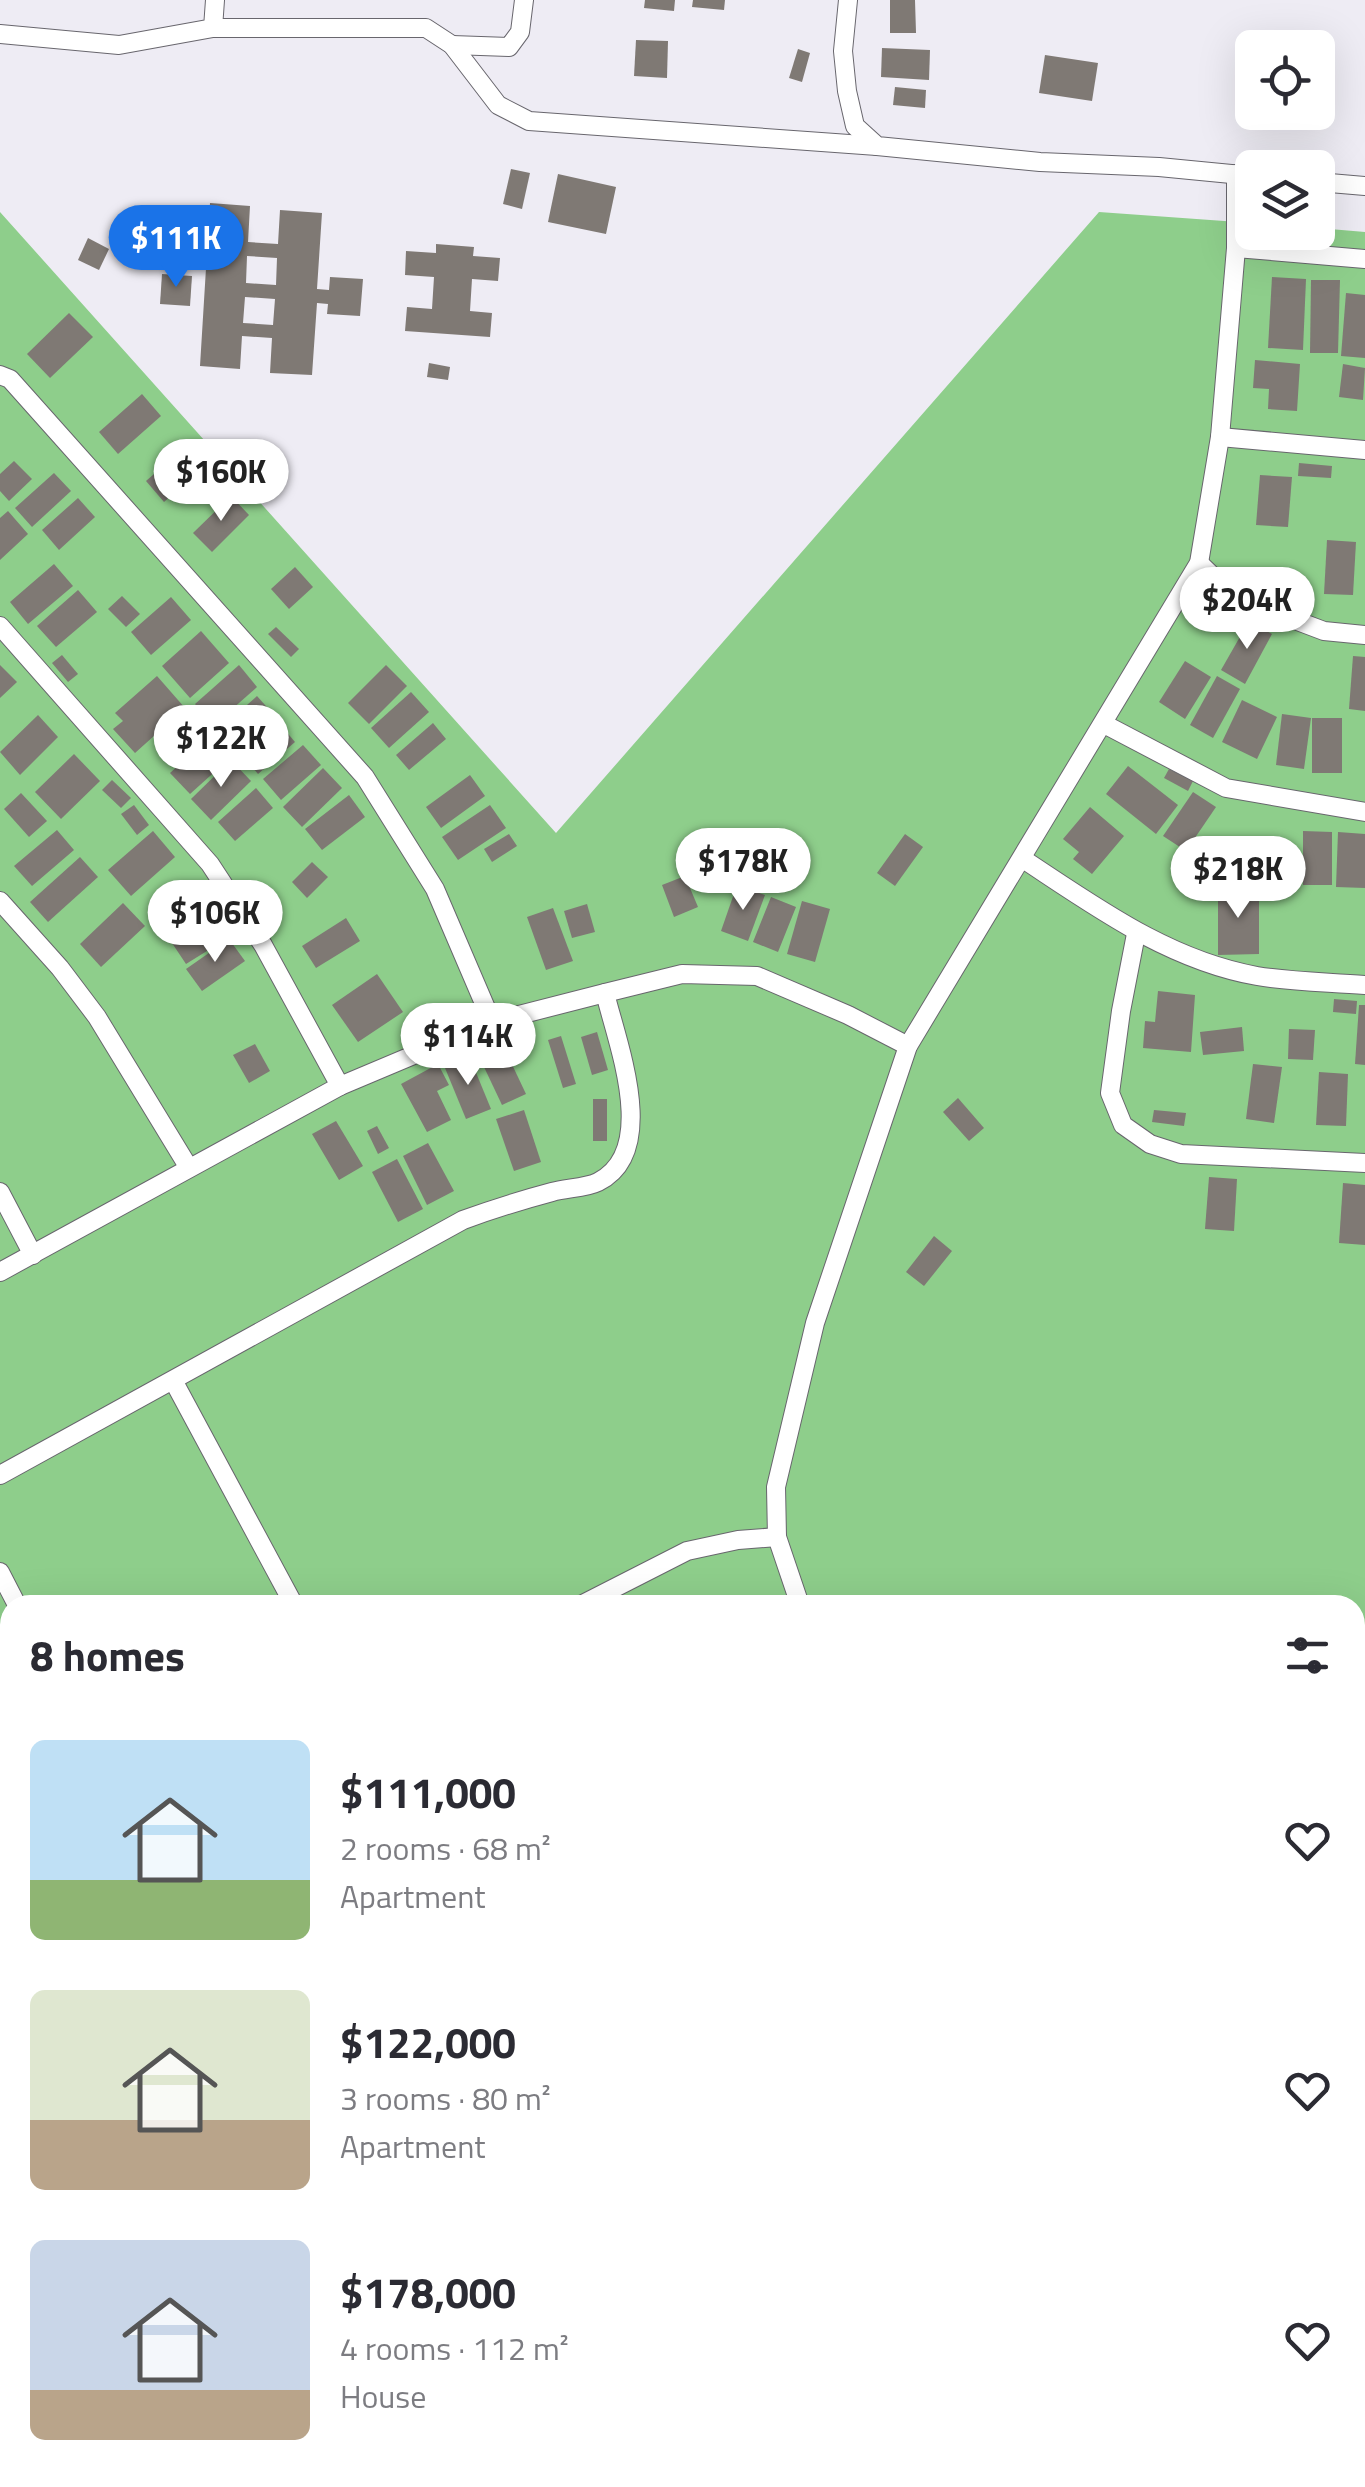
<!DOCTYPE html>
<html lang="en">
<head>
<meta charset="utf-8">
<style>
	:root { --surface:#fff; --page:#f2f2f3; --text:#2b2b33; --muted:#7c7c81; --accent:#1a73e8 }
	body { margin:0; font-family:"Titillium Web",sans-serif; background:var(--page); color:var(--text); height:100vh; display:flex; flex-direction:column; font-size:38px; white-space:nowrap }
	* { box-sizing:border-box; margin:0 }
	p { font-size:32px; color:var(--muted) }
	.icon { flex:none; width:55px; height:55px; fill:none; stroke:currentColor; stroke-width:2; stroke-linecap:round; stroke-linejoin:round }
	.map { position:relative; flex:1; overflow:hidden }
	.details { position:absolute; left:0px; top:1595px; width:1365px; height:892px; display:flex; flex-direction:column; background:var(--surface); border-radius:30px 30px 0 0; box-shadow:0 10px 40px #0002 }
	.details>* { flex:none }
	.controls { position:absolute; left:1235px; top:30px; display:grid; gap:20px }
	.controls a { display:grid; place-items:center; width:100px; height:100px; border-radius:15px; background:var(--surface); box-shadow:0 10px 40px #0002; font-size:50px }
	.price { position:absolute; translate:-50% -85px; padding:0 22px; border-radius:35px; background:#fff; color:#222; font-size:32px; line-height:65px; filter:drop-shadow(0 2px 5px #0008) }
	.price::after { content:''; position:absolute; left:50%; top:60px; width:30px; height:22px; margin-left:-15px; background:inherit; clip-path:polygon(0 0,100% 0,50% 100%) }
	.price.on { background:var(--accent); color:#fff }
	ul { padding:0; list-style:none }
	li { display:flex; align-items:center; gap:30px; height:250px; padding:0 30px }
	li span { display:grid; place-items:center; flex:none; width:280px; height:200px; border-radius:15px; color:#555 }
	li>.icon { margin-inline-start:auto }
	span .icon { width:120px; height:120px; fill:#fffc; stroke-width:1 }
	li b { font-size:42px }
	h2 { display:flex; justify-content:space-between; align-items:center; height:120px; padding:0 30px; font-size:42px }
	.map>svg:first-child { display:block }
	.green { fill:#8ece8b; fill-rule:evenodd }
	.building { fill:#7f7974; fill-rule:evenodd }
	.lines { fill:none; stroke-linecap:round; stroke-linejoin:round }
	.lane-casing { stroke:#68666d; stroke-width:11 }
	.street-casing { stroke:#68666d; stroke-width:20 }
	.lane { stroke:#fff; stroke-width:9 }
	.street { stroke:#fff; stroke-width:18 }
</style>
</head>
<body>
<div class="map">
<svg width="1365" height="2487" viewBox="0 0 1365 2487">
	<rect width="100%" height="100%" fill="#eeecf4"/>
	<path class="green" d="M0,212L556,833L1099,212L1252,223V232H1318V228L1365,232V2487H0ZM10,1605H1355V2478H10Z"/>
	<g class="building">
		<polygon points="645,0 675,0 674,11 644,8"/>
		<polygon points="693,0 725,0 724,10 692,7"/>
		<polygon points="890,0 915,0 916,33 890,33"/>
		<polygon points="636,40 668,41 667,78 634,76"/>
		<polygon points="882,48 930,50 929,80 881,77"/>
		<polygon points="798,49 810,53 802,82 789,78"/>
		<polygon points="1045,55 1098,63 1092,101 1039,93"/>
		<polygon points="895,87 926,90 925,108 893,105"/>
		<polygon points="511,169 530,173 522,209 503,204"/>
		<polygon points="558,174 616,187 606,234 548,222"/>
		<path d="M210,203L250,206L248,242L278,244L280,210L322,213L317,289L329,290L330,277L363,279L360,316L327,314L328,304L317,303L312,375L270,373L272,338L242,336L240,369L200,366ZM247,256L277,258L276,285L246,283ZM245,297L275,299L273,325L243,323Z"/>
		<polygon points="88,238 109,249 99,270 78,260"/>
		<polygon points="436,244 474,247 473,256 500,258 498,281 472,279 470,311 492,313 490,337 405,331 407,307 432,309 434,277 405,275 406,251 436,253"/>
		<polygon points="162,274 192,276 190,306 160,304"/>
		<polygon points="1272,277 1306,279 1303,350 1268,348"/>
		<polygon points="1311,280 1340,280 1338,353 1310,353"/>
		<polygon points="1346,293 1365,295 1365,358 1341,356"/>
		<polygon points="69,313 93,337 50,378 27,354"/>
		<polygon points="1255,360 1300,364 1297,411 1268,409 1269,389 1253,388"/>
		<polygon points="429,363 450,367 448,380 427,377"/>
		<polygon points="1343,364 1365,368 1363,400 1339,397"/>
		<polygon points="142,394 161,416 118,454 99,432"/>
		<polygon points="186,446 204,466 164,502 146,481"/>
		<polygon points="14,461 32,479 9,501 0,491 0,474"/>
		<polygon points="1299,463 1332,466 1331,478 1298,476"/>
		<polygon points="54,473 71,491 32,527 15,508"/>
		<polygon points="1260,475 1292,477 1288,527 1256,525"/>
		<polygon points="231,496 249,515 212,552 193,533"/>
		<polygon points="78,498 95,517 59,550 42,530"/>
		<polygon points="8,511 28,534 0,560 0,518"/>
		<polygon points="1327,540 1356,542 1353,595 1324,594"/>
		<polygon points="54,564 73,586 28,624 10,602"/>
		<polygon points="295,567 313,587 289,609 271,589"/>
		<polygon points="78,590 97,612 56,647 37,626"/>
		<polygon points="1224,593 1251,615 1243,625 1215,604"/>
		<polygon points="122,596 140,614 126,627 108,609"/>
		<polygon points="171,597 191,620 151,655 131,632"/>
		<polygon points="1249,621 1272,634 1245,684 1221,670"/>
		<polygon points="276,627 299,649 291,657 268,634"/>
		<polygon points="201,631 229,663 190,698 162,666"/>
		<polygon points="62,655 78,674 68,682 52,663"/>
		<polygon points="1353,656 1365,657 1365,711 1349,709"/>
		<polygon points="1185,661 1211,677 1185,719 1159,702"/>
		<polygon points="0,665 17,682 0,698"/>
		<polygon points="239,665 257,687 214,725 195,704"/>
		<polygon points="386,665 407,686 369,724 348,703"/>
		<polygon points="157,676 185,708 135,753 113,729 123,721 115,713"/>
		<polygon points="1217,676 1240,689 1213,738 1190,725"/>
		<polygon points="411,692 429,712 389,748 371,728"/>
		<polygon points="257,696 273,714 237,747 220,729"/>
		<polygon points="1242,700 1277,717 1257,759 1222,742"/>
		<polygon points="1282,714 1311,718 1304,769 1276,765"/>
		<polygon points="38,715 58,737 20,775 0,752"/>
		<rect x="1312" y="718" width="30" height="55"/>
		<polygon points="278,722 295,742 258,774 241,754"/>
		<polygon points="433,723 446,739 409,770 396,755"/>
		<polygon points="211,736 230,758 190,794 170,773"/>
		<polygon points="303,745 321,765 281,800 263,779"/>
		<polygon points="74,754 100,781 61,819 35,792"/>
		<polygon points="231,760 251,781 211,820 191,799"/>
		<polygon points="1128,766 1178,805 1156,834 1106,794"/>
		<polygon points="323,768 342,788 302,827 283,807"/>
		<polygon points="1169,769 1193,781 1188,791 1164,778"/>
		<polygon points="470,775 485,796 441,828 426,807"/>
		<polygon points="112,780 131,798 121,808 102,790"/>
		<polygon points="256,788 273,808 235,841 218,822"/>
		<polygon points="1193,792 1216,807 1186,851 1163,836"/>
		<polygon points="21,793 47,821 29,837 4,809"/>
		<polygon points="349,795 365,817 322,850 305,829"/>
		<polygon points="134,805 149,825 137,835 121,814"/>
		<polygon points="490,805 506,828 458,860 442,837"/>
		<polygon points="1090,807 1124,836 1092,874 1073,859 1079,852 1063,839"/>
		<polygon points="57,830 74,850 32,886 14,866"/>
		<polygon points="153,831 175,857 131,896 108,870"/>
		<polygon points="1303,831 1332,832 1332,885 1303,885"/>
		<polygon points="1338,832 1365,834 1365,888 1336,887"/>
		<polygon points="509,834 517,846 492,862 484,849"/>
		<polygon points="905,834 923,847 895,886 877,873"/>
		<polygon points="80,857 98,877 48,922 30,902"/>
		<polygon points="312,862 328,877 307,898 292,882"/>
		<polygon points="685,876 698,907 674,917 662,885"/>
		<polygon points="737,885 765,895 748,941 721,931"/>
		<polygon points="191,887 207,905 170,939 153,921"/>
		<polygon points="1218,888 1259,888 1259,954 1218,955"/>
		<polygon points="771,897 796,907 778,952 753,942"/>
		<polygon points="802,901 830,909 815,962 787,954"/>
		<polygon points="123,903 145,926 101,967 80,944"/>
		<polygon points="587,904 595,932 572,938 564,911"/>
		<polygon points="553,908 573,961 546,970 527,917"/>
		<polygon points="217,914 231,936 186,964 172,943"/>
		<polygon points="346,918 360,941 316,968 302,946"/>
		<polygon points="229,939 245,961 202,991 186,969"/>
		<polygon points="377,974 403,1012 358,1042 332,1005"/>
		<polygon points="1158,991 1195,995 1191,1052 1143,1048 1145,1021 1155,1022"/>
		<polygon points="1334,999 1357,1001 1356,1014 1333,1012"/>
		<polygon points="1359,1005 1365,1005 1365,1065 1355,1064"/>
		<polygon points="1242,1027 1244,1051 1203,1055 1200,1032"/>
		<polygon points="1289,1029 1315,1030 1313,1060 1288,1059"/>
		<polygon points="597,1032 608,1070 592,1075 581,1037"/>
		<polygon points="561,1036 576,1084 563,1088 548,1040"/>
		<polygon points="255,1044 270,1071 249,1083 233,1055"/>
		<polygon points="508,1056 526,1094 502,1105 484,1067"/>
		<polygon points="470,1058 491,1109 466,1119 445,1068"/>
		<polygon points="438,1064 449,1085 437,1091 451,1120 427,1132 401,1084"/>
		<polygon points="1253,1064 1282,1067 1274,1123 1246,1119"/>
		<polygon points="1319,1072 1348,1074 1346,1126 1316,1125"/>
		<polygon points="958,1098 984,1128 969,1141 943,1112"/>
		<rect x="593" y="1099" width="14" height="42"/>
		<polygon points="524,1110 541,1162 514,1171 496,1119"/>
		<polygon points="1154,1110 1186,1113 1184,1126 1152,1122"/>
		<polygon points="336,1121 363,1166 339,1180 312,1134"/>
		<polygon points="377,1126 389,1148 378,1154 367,1131"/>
		<polygon points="428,1143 454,1191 427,1205 403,1156"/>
		<polygon points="397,1159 423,1209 398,1222 372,1172"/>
		<polygon points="1209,1177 1237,1179 1234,1231 1205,1229"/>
		<polygon points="1343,1183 1365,1185 1365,1245 1339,1243"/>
		<polygon points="934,1236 952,1251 924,1286 906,1272"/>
		<polygon points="1359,1852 1365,1859 1365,1906 1355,1894 1355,1855"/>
		<polygon points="1355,1933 1365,1937 1361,1967 1355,1964"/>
	</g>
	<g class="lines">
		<defs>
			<polyline id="lane" points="814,2478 814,2487"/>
			<g id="street">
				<polyline points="848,0 843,51 847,91 855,126 877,146 1040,162 1159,167 1252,176"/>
				<polyline points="213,28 426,28 452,45 498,105 529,121 877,146"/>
				<polyline points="0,34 119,45 213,28 215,0"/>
				<polyline points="452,45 509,47 520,32 524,0"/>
				<polyline points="1318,182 1365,186"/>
				<polyline points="1236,248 1365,259"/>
				<polyline points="0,375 10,379 365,777 435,889 492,1022"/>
				<polyline points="1220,437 1365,450"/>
				<polyline points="1199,563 1234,597 1324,631 1365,635"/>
				<polyline points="0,626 210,864 263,945 340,1086"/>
				<polyline points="1104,724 1226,788 1365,812"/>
				<path d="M1023,859C1096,907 1168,960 1257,976C1292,982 1329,982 1365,985"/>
				<polyline points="0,901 60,968 97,1017 189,1168"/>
				<polyline points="1136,934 1121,1011 1110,1093 1123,1125 1150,1144 1181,1154 1365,1163"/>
				<polyline points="0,1192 33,1255"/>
				<polyline points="0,1272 340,1086 492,1022 605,993 682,974 757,976 848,1015 908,1046"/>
				<polyline points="174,1382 294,1605"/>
				<path d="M0,1475L463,1220C493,1209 522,1200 552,1192C566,1188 586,1188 598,1182C660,1151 617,1043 605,993"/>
				<polyline points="0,1572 17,1605"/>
				<polyline points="581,1605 687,1551 738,1540 777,1537"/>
				<polyline points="800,1605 777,1537 776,1487 815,1323 908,1046 1199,563 1220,437 1236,248 1236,174"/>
				<polyline points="1355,1695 1365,1697"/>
				<polyline points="1355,2195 1365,2167"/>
				<polyline points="1355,2258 1365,2262"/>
				<polyline points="405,2478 425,2487"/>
				<polyline points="162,2487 167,2478"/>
				<polyline points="1249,2487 1252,2478"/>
			</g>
		</defs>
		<use href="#lane" class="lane-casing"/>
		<use href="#street" class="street-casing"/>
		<use href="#lane" class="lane"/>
		<use href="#street" class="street"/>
	</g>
</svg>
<div class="controls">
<a><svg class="icon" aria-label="locate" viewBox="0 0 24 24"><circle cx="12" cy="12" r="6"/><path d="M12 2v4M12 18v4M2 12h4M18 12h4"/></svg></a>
<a><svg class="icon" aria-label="layers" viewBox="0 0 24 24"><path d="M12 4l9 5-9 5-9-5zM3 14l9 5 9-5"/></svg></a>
</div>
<b class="price on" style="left:176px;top:290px">$111K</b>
<b class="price" style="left:221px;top:524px">$160K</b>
<b class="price" style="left:1247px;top:652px">$204K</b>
<b class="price" style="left:221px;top:790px">$122K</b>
<b class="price" style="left:743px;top:913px">$178K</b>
<b class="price" style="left:1238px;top:921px">$218K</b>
<b class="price" style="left:215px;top:965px">$106K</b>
<b class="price" style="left:468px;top:1088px">$114K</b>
<section class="details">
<h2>8 homes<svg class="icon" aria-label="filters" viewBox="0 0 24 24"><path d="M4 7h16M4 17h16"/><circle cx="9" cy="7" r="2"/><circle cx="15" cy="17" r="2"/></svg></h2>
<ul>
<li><span style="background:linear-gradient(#bfe0f5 70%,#8fb573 0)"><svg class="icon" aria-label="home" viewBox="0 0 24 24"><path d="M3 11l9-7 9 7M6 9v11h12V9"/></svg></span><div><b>$111,000</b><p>2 rooms · 68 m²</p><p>Apartment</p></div><svg class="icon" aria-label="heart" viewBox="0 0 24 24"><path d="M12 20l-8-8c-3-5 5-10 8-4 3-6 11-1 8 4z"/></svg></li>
<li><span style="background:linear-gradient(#dfe7d0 65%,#b9a48a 0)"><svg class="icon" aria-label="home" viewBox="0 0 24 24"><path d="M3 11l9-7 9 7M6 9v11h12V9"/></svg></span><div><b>$122,000</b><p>3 rooms · 80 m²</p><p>Apartment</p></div><svg class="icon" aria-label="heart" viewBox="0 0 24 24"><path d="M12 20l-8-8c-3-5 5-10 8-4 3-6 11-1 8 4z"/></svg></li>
<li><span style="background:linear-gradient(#c9d6e8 75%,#b9a48a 0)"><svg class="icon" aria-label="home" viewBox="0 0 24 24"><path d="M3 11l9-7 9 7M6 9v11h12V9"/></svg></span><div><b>$178,000</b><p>4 rooms · 112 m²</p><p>House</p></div><svg class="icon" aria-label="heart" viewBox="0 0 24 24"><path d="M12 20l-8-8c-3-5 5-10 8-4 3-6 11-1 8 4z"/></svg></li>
</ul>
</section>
</div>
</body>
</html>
